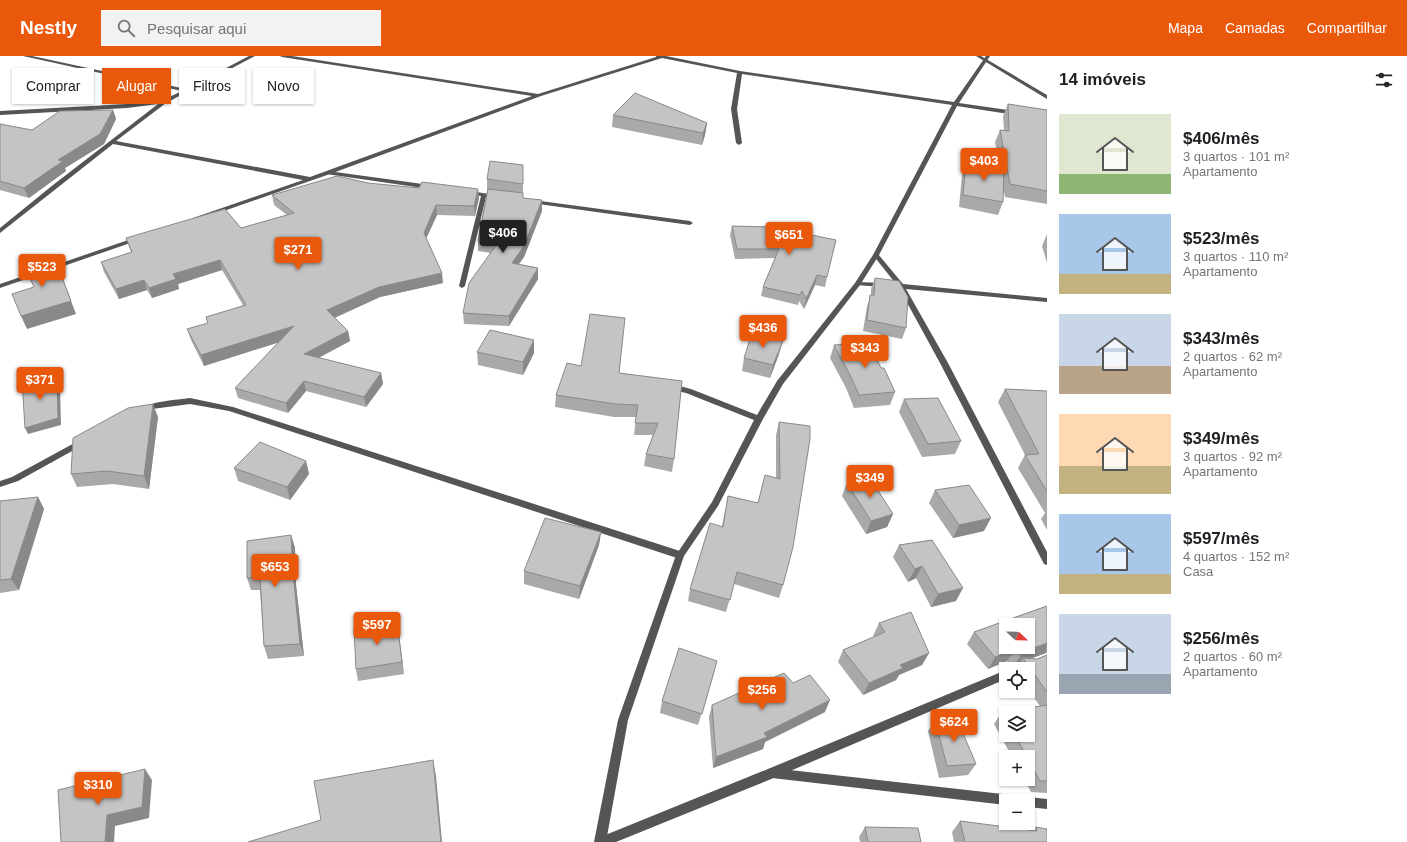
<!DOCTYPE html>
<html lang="pt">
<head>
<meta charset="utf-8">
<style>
	:root { --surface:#fff; --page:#f2f2f2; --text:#202124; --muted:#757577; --accent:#ea580c }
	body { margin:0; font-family:Arial,sans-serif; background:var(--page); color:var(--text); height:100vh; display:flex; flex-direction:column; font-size:15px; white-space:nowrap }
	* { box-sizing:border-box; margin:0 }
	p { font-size:13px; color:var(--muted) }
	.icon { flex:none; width:22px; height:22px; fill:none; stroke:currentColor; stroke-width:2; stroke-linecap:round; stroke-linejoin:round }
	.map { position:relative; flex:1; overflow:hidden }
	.details { display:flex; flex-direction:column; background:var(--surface); width:360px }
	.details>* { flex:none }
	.guide { position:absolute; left:12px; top:12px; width:380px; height:36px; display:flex; gap:8px }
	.needle { width:26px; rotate:112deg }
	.tools { position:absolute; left:999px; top:562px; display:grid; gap:8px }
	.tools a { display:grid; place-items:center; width:36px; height:36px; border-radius:0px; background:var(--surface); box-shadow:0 1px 3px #0004; font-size:20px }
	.price { position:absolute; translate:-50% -34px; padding:0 9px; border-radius:4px; background:var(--accent); color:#fff; font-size:13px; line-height:26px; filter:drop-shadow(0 1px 2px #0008) }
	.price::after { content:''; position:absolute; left:50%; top:24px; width:12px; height:9px; margin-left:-6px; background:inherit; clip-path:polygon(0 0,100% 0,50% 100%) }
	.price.current { background:#222; color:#fff }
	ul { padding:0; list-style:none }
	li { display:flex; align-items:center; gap:12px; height:100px; padding:0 12px }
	li span { display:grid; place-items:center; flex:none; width:112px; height:80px; border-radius:0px; color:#555 }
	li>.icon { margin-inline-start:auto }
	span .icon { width:48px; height:48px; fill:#fffc; stroke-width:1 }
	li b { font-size:17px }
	h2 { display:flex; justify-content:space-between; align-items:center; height:48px; padding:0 12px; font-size:17px }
	.tag { padding:0 14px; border-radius:0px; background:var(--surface); box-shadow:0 1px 3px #0004; font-size:14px; line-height:36px }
	.tag.current { background:var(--accent); color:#fff }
	header { display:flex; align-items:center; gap:24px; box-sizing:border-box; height:56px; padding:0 20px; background:var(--accent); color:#fff }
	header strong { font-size:19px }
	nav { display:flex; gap:22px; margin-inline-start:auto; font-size:14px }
	.search { width:280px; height:36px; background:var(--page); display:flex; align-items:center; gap:10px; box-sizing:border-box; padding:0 14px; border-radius:0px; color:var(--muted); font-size:15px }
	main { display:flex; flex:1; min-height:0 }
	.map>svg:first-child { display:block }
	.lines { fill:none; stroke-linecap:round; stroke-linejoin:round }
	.service { fill:#555; fill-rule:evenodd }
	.minor { fill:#555; fill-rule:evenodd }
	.tertiary { fill:#555; fill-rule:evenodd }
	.wall { fill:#a9a9a9; fill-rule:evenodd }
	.shaded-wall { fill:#898989 }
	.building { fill:#c4c4c4; stroke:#898989; fill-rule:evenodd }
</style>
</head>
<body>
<header>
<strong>Nestly</strong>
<div class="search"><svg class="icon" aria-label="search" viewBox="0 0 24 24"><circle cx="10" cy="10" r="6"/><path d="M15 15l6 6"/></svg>Pesquisar aqui</div>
<nav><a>Mapa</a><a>Camadas</a><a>Compartilhar</a></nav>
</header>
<main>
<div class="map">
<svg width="1047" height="786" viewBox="0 0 1047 786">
	<rect width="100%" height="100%" fill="#fff"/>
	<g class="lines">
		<g class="service">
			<polygon points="328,115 430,129 433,131 430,133 326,118 325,117"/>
			<polygon points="469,135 497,139 500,141 497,143 486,141 465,230 462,232 459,230 481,140 467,138 467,136"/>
			<polygon points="533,144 690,165 693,167 690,169 531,147 531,145"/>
			<polygon points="876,197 878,198 903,228 1047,242 1047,246 906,233 948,307 1047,496 1047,509 1044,508 940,307 899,232 896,231 895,230 896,228 873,199"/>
			<polygon points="858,226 883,227 886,229 883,231 856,229 856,227"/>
			<path d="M190,342L233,351L680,495L683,497L684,499L683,501L680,503L229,355L190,348L152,353L144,357L140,354C148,345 178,344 190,342Z"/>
			<polygon points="80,384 84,387 83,389 18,425 0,431 0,425 12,421"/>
			<polygon points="1006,614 1006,623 776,721 616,786 596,786 598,782 768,713"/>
		</g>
		<g class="minor">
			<polygon points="23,0 32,0 186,33 249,0 255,0 166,47 116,85 310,121 532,40 282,1 280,0 292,0 538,38 656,1 656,0 666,0 740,15 954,46 986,0 990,0 959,47 1015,55 1018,57 1015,59 957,50 879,199 860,229 783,328 763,363 718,450 684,500 628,664 606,786 594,786 618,664 676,499 712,446 754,364 686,337 669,333 668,331 672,328 691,333 757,359 777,325 855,227 873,199 952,49 742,18 737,53 742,87 739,89 736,87 731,53 737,17 662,2 541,40 330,118 195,165 193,164 193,162 303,124 113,88 0,177 0,172 53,129 158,48 127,52 0,59 0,55 127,48 163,44 182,35"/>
			<polygon points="137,181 139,182 139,184 0,232 0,228"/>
			<polygon points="772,712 1021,740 1025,742 1028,741 1047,743 1047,753 1028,751 1028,745 1006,745 1006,749 772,722 768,721 767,717 768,713"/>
		</g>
		<polygon class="tertiary" points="976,0 981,0 1047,39 1047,43"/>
	</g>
	<g class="wall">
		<polygon points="1008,48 1047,54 1047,148 1005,141 1003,130 1003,146 998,159 959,151 962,118 966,106 1000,112 995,86 1000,74 1004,74 1003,60"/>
		<polygon points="113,54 116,63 104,88 65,112 66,115 29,142 0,134 0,68 32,74"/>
		<polygon points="613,59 707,67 705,79 702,89 612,71"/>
		<polygon points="487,123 523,128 523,142 542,144 542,155 524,201 518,208 538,212 538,223 509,270 464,268 463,257 490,197 478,195 478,185 487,135"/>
		<polygon points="368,127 479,142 475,160 437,159 426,183 443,227 380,241 335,262 348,275 350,285 319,302 381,317 383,328 366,351 306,335 288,357 238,342 235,332 279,286 204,310 191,284 187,273 208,267 243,249 222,214 178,228 179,233 152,242 147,234 119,243 104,216 101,206 131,196 126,182 241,172 287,159 274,149 272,139"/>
		<polygon points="732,170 772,171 827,221 825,231 815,229 804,253 799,245 798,249 761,240 763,231 775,202 735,203 730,179"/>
		<polygon points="1047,178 1047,207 1042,190"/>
		<polygon points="875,222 906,272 902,283 863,275 867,250 871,239 871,233"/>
		<polygon points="834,289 881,312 895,336 890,349 854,352 846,332 830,302"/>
		<polygon points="477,296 534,297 523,319 478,309"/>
		<polygon points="779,298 770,322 742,315 744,302"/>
		<polygon points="619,317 682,325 674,403 672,416 644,410 646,398 653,379 634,379 636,361 614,361 555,351 556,339"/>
		<polygon points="1005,333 1047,335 1047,474 1041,463 1045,457 1018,412 1025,399 998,346"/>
		<polygon points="904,343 961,385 955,398 922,401 899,356"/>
		<polygon points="158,361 149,433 113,428 77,431 71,418"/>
		<polygon points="779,366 783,529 779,542 734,528 726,556 688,545 690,533 722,470 728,440 758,447 765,419 776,422 776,379"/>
		<polygon points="306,405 309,418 290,444 238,425 234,412"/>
		<polygon points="847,427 893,458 887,471 866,478 842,440"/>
		<polygon points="935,434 984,475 953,482 929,447"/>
		<polygon points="38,441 44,453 19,534 0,537 0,445"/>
		<polygon points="601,476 599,489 579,543 524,528 524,515"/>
		<polygon points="291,479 295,492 296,529 304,600 268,603 264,590 260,534 251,534 247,522"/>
		<polygon points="932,484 956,545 931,551 916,522 908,526 893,501 899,489"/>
		<path d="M1047,550V597H1046L1030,603H1037L1047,599V737L1031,736L1024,723H1028V701H1012L994,668L1002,656L1040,650L1028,634V613H1015L1020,607L1014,609L1012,612L1007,605L988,613L967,588L974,576ZM1006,657L1028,679H1006Z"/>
		<polygon points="397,566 404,618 358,625 356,613"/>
		<polygon points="879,567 929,597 922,609 899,619 896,624 863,639 838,606 843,594 874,581 873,580"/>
		<polygon points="714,617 698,669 660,657 662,645"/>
		<polygon points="793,627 825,656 765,686 763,693 713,712 709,661 712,649"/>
		<polygon points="935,664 976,708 968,719 939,722 928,675"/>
		<polygon points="960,765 1033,774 1036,771 1047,786 954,786 952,776"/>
		<polygon points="865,771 921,786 860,786 859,781"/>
	</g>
	<g class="shaded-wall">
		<polygon points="113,54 116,63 104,88 65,112 66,115 29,142 24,132"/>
		<polygon points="707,67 705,79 702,89 703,77"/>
		<polygon points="478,133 479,142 475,160 474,150"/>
		<polygon points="542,144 542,155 524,201 512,218 512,207"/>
		<polygon points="436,149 437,159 424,187 424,177"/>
		<polygon points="54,200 76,258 27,273 21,260"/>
		<polygon points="220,204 222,214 178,228 179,233 152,242 149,232 173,218"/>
		<polygon points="538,212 538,223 509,270 509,260"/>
		<polygon points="442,217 443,227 380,241 329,264 327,254 379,231"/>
		<polygon points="817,219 815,229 804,253 806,243"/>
		<polygon points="144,224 147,234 119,243 116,233"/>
		<polygon points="294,270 296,281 204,310 201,299"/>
		<polygon points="348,275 350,285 306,308 304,298"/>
		<polygon points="534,284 534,297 523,319 523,306"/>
		<polygon points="783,285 779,298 770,322 773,309"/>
		<polygon points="381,317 383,328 366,351 364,341"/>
		<polygon points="57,323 60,330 61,369 28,378 25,372"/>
		<polygon points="304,325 306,335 288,357 286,347"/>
		<polygon points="153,348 158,361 149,433 144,420"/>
		<polygon points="306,405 309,418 290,444 287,431"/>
		<polygon points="38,441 44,453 19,534 11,523"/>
		<polygon points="893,458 887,471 866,478 871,465"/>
		<polygon points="991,462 984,475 953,482 959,469"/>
		<polygon points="601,476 599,489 579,543 580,530"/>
		<polygon points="291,479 295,492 296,529 304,600 300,588 293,516"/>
		<polygon points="922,510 916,522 908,526 915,513"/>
		<polygon points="963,532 956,545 931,551 938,538"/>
		<polygon points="397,566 399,578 404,618 402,606"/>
		<polygon points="1047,587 1046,597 1024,605 1023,602 1020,607 1014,609 1012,612 1023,596"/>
		<polygon points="1016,593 1007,605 988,613 995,601"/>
		<polygon points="929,597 922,609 899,619 896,624 863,639 869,627 900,609"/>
		<polygon points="830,644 825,656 765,686 763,693 713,712 716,701"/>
		<polygon points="433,704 436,720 442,786 441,786"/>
		<polygon points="145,713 152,724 149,762 115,770 114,786 105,786 107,759"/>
	</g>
	<g class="building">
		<polygon points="635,37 707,67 703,77 613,59"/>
		<polygon points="1008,48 1047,54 1047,135 1010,128 1000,74 1009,75"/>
		<polygon points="113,54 100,78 58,104 63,105 24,132 0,125 0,68 32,74 60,55"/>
		<polygon points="490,105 523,109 523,128 487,123"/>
		<polygon points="966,106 1004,112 1003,146 963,139"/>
		<polygon points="337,120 368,127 419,132 422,126 478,133 474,150 436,149 424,177 442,217 379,231 327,254 348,275 304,298 381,317 364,341 304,325 286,347 235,332 294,270 201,299 187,273 208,267 206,261 246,249 220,204 173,218 176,223 149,232 144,224 116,233 101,206 132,196 126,182 225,153 241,172 294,157 272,139"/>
		<polygon points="488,133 523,137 523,142 542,144 524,190 512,207 538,212 509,260 463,257 469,227 497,188 478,185"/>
		<polygon points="732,170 772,171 836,184 827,221 817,219 806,243 802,235 800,239 763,231 779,193 737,193"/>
		<polygon points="54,200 71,245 21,260 12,238 34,231 24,210"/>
		<polygon points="875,222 899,225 908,241 906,272 867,264 870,239 874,239"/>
		<polygon points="590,258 625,262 619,317 682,325 674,403 646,398 658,367 635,367 638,349 615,348 556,339 567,307 581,310"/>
		<polygon points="490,274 534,284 523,306 477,296"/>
		<polygon points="752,277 783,285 773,309 744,302"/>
		<polygon points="869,287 881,312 884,312 895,336 859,339 850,319 834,289"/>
		<polygon points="50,320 50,325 57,323 58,362 25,372 22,325"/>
		<polygon points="1005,333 1047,335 1047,435 1025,399 1039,398"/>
		<polygon points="938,342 961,385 928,388 904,343"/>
		<polygon points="153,348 144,420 107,415 71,418 73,382 128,352"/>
		<polygon points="779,366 810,370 810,383 793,491 783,529 737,516 730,544 690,533 710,467 723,471 728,440 758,447 765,419 780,423"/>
		<polygon points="260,386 306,405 287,431 234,412"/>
		<polygon points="870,422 893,458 871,465 847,427"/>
		<polygon points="969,429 991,462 959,469 935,434"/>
		<polygon points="38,441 11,523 0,524 0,445"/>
		<polygon points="545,462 601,476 580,530 524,515"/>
		<polygon points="291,479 293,516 300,588 264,590 260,521 247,522 247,485"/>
		<polygon points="932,484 963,532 938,538 922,510 915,513 899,489"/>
		<path d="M1047,550V587L1023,596L1020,599L1016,593L995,601L974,576ZM1006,569H1028V591H1006Z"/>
		<polygon points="911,556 929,597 900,609 903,612 869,627 843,594 885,576 879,567"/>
		<polygon points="397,566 402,606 356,613 354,573"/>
		<polygon points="679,592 717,605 702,658 662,645"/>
		<polygon points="1047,599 1047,636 1023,602 1037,603"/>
		<polygon points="784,617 793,627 810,619 830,644 764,677 767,681 716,701 712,649"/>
		<polygon points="1047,649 1047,725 1040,725 1028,703 1028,701 1027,701 1015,679 1028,679 1028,657 1006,657 1006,663 1002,656"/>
		<polygon points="956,661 976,708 947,710 935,664"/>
		<polygon points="433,704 441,786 248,786 321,764 314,725"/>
		<polygon points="145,713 142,751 107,759 105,786 61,786 58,734"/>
		<polygon points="960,765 1037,775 1036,771 1047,773 1047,786 965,786"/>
		<polygon points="865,771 918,772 921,786 868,786"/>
	</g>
</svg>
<div class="tools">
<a><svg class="needle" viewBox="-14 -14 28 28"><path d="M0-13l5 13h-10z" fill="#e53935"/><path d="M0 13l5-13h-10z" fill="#757577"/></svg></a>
<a><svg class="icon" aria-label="locate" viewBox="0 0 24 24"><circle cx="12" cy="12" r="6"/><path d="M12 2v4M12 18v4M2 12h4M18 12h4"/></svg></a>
<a><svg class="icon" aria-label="layers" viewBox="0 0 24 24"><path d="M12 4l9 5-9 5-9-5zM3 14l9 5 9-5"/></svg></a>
<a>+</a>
<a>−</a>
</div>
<b class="price" style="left:984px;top:126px">$403</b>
<b class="price current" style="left:503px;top:198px">$406</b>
<b class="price" style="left:789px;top:200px">$651</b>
<b class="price" style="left:298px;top:215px">$271</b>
<b class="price" style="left:42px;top:232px">$523</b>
<b class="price" style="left:763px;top:293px">$436</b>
<b class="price" style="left:865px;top:313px">$343</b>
<b class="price" style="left:40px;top:345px">$371</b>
<b class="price" style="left:870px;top:443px">$349</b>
<b class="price" style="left:275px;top:532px">$653</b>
<b class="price" style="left:377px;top:590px">$597</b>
<b class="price" style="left:762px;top:655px">$256</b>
<b class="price" style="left:954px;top:687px">$624</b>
<b class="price" style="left:98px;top:750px">$310</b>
<div class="guide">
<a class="tag">Comprar</a>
<a class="tag current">Alugar</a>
<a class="tag">Filtros</a>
<a class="tag">Novo</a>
</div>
</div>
<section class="details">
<h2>14 imóveis<svg class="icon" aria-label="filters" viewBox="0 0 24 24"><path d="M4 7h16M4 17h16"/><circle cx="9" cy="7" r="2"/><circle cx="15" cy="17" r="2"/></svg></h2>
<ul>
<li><span style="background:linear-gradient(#dfe7d0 75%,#8fb573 0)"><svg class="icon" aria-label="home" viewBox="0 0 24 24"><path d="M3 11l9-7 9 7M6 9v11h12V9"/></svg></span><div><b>$406/mês</b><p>3 quartos · 101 m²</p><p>Apartamento</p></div></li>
<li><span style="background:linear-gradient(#a9c7e8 75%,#c2b280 0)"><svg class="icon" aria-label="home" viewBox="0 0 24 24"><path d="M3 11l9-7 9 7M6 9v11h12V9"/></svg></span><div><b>$523/mês</b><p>3 quartos · 110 m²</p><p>Apartamento</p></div></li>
<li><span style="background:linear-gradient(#c9d6e8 65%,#b9a48a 0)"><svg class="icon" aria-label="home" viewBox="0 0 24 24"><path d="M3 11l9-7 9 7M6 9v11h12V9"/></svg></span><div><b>$343/mês</b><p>2 quartos · 62 m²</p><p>Apartamento</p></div></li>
<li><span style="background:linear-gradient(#ffd9b3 65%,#c2b280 0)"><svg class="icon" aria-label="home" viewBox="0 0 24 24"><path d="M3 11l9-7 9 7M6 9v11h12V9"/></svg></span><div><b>$349/mês</b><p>3 quartos · 92 m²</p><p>Apartamento</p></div></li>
<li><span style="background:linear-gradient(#a9c7e8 75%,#c2b280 0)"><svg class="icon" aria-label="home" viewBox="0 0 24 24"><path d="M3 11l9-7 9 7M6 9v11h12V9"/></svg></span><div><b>$597/mês</b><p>4 quartos · 152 m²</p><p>Casa</p></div></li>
<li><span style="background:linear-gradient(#c9d6e8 75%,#9aa5b1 0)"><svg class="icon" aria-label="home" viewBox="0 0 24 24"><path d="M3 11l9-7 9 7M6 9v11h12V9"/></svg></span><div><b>$256/mês</b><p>2 quartos · 60 m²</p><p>Apartamento</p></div></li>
</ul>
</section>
</main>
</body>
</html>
